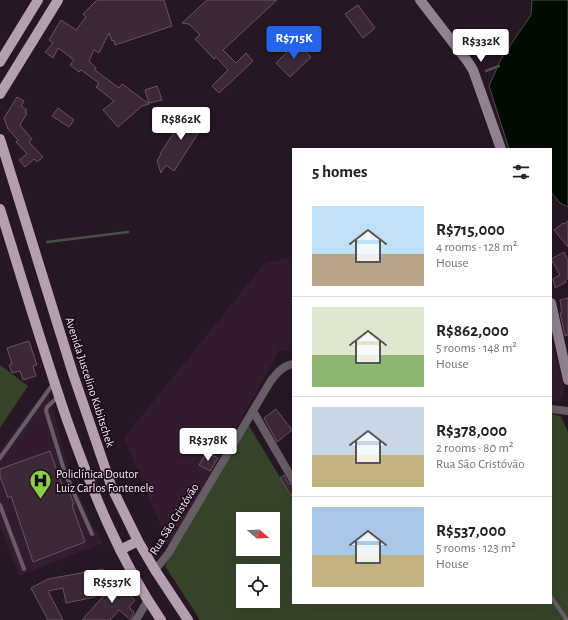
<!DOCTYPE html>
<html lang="en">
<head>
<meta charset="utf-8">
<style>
	:root { --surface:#fff; --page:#f6f6f6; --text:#202124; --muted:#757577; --line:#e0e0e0; --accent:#2563eb }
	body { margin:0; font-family:"Alegreya Sans",sans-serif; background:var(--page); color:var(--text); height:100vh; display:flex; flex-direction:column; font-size:15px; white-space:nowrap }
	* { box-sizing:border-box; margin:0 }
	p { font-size:13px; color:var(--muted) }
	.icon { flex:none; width:22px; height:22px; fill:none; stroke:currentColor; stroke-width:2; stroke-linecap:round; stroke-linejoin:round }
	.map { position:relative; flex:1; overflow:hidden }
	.details { position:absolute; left:292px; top:148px; width:260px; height:456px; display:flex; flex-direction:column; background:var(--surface); border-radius:0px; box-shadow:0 4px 16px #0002 }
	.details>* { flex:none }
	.needle { width:26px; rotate:109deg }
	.controls { position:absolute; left:236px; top:512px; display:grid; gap:8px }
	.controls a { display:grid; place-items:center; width:44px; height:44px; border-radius:0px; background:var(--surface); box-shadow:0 4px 16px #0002; font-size:20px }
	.price { position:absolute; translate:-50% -34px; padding:0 9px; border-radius:4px; background:#fff; color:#222; font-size:13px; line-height:26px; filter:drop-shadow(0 1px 2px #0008) }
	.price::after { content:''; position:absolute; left:50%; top:24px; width:12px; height:9px; margin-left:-6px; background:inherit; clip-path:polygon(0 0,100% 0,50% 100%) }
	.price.selected { background:var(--accent); color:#fff }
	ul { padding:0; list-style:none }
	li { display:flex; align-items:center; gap:12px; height:100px; padding:0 20px }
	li+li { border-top:1px solid var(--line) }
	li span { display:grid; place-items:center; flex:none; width:112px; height:80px; border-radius:0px; color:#555 }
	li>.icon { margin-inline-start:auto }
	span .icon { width:48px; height:48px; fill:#fffc; stroke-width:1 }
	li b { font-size:17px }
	h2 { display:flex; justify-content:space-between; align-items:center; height:48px; padding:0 20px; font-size:17px }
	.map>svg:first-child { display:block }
	.built { fill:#331c2f }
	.green { fill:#354429; fill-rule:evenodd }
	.water { fill:#010c00; stroke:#4b4f49 }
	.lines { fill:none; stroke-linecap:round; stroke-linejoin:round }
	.stream { stroke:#4b4f49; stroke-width:2.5 }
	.building { fill:#3c2938; stroke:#695364 }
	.lane { stroke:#675d65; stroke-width:4 }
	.street { stroke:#675d65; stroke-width:8 }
	.secondary { stroke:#92828f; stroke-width:10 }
	.primary { stroke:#b49faf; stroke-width:10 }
	.labels { text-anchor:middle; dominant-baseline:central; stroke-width:3.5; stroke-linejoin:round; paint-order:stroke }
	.street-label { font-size:12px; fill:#f7eaf4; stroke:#1e0d1a }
	.poi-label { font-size:12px; fill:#f7eaf4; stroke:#1e0d1a; text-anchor:start }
</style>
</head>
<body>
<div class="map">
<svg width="568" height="620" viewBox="0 0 568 620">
	<rect width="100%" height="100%" fill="#271624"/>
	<g class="built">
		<polygon points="293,256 293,352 280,350 169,546 124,438 264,264"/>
		<polygon points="551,338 565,393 559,402 551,401"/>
		<polygon points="47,387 71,478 92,525 103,543 19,576 0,527 0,450"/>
	</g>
	<g class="green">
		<polygon points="0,365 28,386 0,428"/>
		<path d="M551,414L561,416L568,432V620H200L165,566L248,424L293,499V603H551ZM243,519H273V549H243ZM243,571H273V601H243Z"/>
	</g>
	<polygon class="water" points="532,0 568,0 568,207 560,203 551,192 551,149 509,149 489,86 501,59 531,15"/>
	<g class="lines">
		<g class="stream">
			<polyline points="486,71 499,66"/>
			<polyline points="47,242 128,232"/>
		</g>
	</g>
	<g class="building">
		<polygon points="97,0 164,0 172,26 115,45 114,40 112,41 109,33 99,53 94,50 89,61 96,68 95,70 119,88 122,84 149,104 142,106 118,127 103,110 114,101 96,87 99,83 81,70 79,72 70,65 74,60 58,48 53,58 45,52 53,43 49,40 61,20 76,30 86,17 83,14"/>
		<polygon points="207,0 277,0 223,50 236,63 246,53 253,61 219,93 212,86 228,70 216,57 214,59 195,39 200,35 189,24 182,23"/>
		<polygon points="358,5 375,28 363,38 345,14"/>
		<polygon points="297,42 311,57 290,77 276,63"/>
		<polygon points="157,86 162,100 149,103 145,90"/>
		<polygon points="17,97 24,101 21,106 27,110 25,112 27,113 20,125 32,139 29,142 43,157 37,162 34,159 25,167 19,160 27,154 16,142 18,140 8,129 4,118"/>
		<polygon points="58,108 74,120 69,127 52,116"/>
		<polygon points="188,111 199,118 201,113 208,118 174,171 166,165 161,173 157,161 161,154 160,154"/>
		<polygon points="568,221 568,247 554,230 563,223 564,224"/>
		<polygon points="564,252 568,260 568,278 565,281 566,282 555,288 553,279 560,275 551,259"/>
		<polygon points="568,298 568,335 565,336 560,313 562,313 560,300"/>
		<polygon points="29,341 37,365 33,366 36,376 23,380 20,371 12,373 9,365 12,364 7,348"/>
		<polygon points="276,409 292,430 277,442 264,418"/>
		<polygon points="50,451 63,488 67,487 70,494 74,504 72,505 85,542 33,562 11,496 8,498 0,476 0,469"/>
		<polygon points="207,452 218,458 210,471 199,465"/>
		<polygon points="284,475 288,483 293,485 293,498 280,478"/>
		<polygon points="103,569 105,579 92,582 95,597 66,603 63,588 48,591 63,620 48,620 31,588 48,579"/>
		<polygon points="122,580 124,591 135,600 129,607 134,612 131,620 119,610 110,620 82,620 116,582"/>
	</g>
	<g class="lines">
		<g class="lane">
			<polyline points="59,396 47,407 46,411 65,473 92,534"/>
			<polyline points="0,458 53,384"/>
			<polyline points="0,505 24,569"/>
			<polyline points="551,597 567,620"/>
		</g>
		<g class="street">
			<polyline points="551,409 568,411"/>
			<polyline points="253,411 293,480"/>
			<path d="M155,570L168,554L270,382C276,374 282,366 293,364"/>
			<polyline points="136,620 148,600"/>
		</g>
		<g class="secondary">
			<polyline points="420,0 468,62 473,70 501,149"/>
			<polyline points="551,303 568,380"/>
		</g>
		<g class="primary">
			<polyline points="0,62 38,0"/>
			<polyline points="0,94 58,0"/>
			<polyline points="0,139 73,374 112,488 138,541 155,570 188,620"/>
			<path d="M0,209C22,279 43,350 67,420C92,490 119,559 161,620"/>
			<polyline points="120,550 138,541"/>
		</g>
	</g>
	<defs>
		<symbol id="hospital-pin" viewBox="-11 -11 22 30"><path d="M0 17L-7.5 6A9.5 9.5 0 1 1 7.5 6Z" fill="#8bce46" stroke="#1e0d1a"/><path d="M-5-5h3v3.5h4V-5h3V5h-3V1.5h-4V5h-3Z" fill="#111"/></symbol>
	</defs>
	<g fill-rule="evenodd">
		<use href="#hospital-pin" x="28" y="468" width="25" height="34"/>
	</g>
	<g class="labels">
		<g class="street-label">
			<text transform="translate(90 382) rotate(72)">Avenida Juscelino Kubitschek</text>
			<text transform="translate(174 519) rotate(-58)">Rua São Cristóvão</text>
		</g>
		<g class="poi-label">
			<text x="56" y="474">Policlínica Doutor<tspan x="56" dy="14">Luiz Carlos Fontenele</tspan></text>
		</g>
	</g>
</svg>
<div class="controls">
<a><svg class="needle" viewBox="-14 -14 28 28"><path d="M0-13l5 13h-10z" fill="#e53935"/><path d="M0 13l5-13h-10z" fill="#757577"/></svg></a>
<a><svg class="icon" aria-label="locate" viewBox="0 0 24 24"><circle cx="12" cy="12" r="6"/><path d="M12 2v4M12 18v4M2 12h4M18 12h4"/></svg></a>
</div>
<b class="price selected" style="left:294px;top:60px">R$715K</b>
<b class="price" style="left:481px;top:63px">R$332K</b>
<b class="price" style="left:181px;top:141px">R$862K</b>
<b class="price" style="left:208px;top:462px">R$378K</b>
<b class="price" style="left:112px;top:604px">R$537K</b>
<section class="details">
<h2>5 homes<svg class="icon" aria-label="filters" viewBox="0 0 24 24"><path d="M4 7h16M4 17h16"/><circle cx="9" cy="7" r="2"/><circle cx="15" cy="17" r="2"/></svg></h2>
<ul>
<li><span style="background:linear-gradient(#bfe0f5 60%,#b9a48a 0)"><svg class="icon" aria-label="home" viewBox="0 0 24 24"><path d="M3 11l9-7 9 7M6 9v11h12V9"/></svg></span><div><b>R$715,000</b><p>4 rooms · 128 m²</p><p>House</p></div></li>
<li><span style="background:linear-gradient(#dfe7d0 60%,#8fb573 0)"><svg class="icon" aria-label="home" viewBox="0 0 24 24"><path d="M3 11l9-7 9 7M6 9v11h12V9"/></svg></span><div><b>R$862,000</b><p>5 rooms · 148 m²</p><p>House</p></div></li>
<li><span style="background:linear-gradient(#c9d6e8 60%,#c2b280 0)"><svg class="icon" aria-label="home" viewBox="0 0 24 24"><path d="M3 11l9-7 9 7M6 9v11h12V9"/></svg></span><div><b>R$378,000</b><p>2 rooms · 80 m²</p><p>Rua São Cristóvão</p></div></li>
<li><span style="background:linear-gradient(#a9c7e8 60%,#c2b280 0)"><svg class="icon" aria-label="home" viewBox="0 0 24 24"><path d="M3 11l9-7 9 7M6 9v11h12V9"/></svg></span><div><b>R$537,000</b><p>5 rooms · 123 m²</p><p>House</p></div></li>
</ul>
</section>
</div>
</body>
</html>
